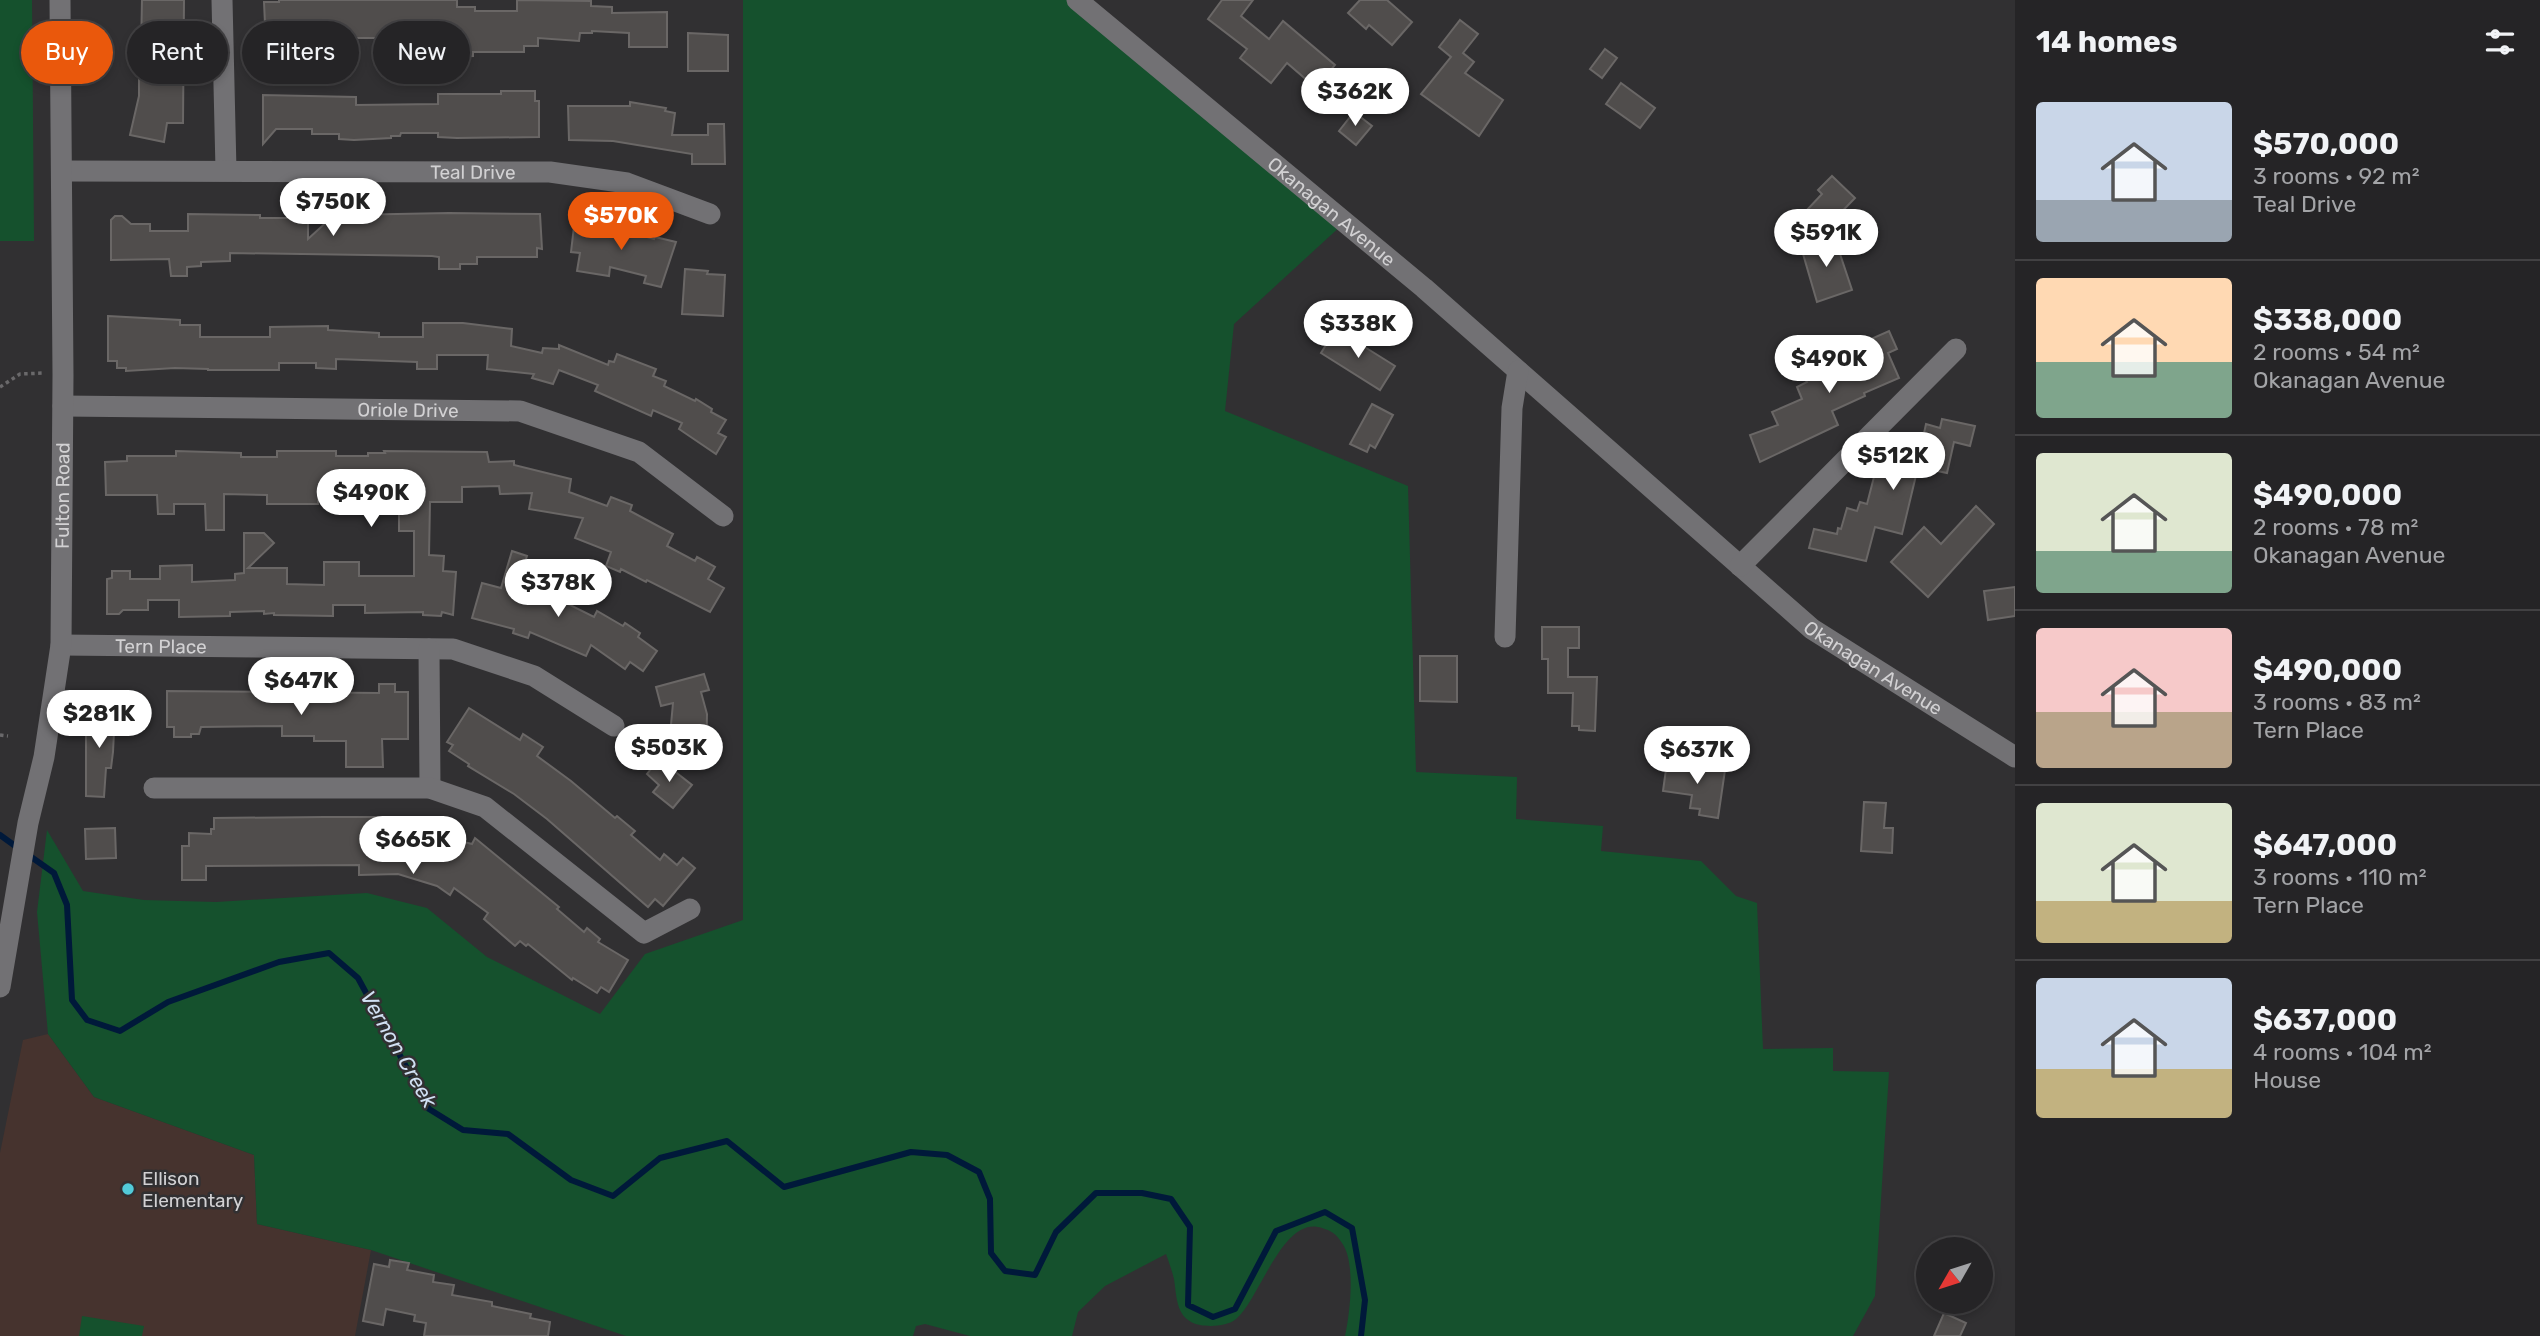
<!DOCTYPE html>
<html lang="en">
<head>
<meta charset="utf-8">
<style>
	:root { --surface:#252426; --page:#2d2c2e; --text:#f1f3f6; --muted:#a3a4a7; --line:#424143; --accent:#ea580c }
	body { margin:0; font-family:Rubik,sans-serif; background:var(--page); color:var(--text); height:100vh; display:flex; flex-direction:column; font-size:26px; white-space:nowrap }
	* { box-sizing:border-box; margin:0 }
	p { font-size:23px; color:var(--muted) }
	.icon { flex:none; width:38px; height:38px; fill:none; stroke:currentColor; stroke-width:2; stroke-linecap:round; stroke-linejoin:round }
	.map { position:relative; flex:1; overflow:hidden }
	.details { display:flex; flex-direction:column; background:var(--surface); width:525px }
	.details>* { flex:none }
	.top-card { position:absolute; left:21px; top:21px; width:665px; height:63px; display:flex; gap:14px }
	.needle { width:46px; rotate:231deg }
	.fabs { position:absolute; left:1916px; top:1237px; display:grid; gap:14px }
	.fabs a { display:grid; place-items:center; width:77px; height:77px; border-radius:50%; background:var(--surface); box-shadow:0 4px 10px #0003,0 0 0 2px var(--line); font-size:35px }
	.price { position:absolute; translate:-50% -60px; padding:0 16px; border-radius:24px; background:#fff; color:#222; font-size:23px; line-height:46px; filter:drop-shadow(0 2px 4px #0008) }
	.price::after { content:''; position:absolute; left:50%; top:42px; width:21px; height:16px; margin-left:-10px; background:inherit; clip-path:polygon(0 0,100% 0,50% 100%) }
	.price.active { background:var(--accent); color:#fff }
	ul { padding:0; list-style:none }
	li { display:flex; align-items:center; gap:21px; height:175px; padding:0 21px }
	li+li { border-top:2px solid var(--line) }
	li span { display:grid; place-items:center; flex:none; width:196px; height:140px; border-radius:7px; color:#555 }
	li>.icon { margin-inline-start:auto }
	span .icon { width:84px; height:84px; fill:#fffc; stroke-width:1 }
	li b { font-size:30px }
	h2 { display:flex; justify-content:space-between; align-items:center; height:84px; padding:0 21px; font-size:30px }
	.pill { padding:0 24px; border-radius:32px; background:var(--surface); box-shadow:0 4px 10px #0003,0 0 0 2px var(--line); font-size:24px; line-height:63px }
	.pill.active { background:var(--accent); color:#fff }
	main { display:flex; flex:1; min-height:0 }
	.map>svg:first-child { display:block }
	.education { fill:#46332e }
	.green { fill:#15512d }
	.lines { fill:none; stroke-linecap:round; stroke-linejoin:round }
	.stream { stroke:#00193a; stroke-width:6 }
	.building { fill:#504d4c; stroke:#6a6766; stroke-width:2 }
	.path { stroke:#6a696b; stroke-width:3.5; stroke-dasharray:3.5 3.5; stroke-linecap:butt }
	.minor { stroke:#727174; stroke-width:21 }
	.poi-dot { fill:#52cbd9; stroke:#313032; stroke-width:2.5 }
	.labels { text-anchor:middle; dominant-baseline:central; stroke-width:5; stroke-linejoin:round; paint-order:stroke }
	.street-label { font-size:19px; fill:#d2d1d3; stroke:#313032 }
	.poi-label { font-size:19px; fill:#d2d1d3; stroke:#313032; text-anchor:start }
	.water-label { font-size:21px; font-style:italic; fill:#d1e0f3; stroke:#313032 }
</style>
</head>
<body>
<main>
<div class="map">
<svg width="2015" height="1336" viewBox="0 0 2015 1336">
	<rect width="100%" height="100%" fill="#313032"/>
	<polygon class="education" points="48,1034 94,1097 254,1155 257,1224 371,1250 355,1336 0,1336 0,1153 23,1040"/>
	<g class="green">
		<polygon points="0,0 32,0 34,241 0,241"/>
		<path d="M743,0H1073L1343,224L1234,324L1225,411L1408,486L1416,772L1517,777L1516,819L1603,826L1601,851L1701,861L1736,896L1757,903L1763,1049L1833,1048V1071L1889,1072L1875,1296L1853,1336H1345C1350,1313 1356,1262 1342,1243C1336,1234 1332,1231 1322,1228C1283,1214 1260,1299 1236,1319C1228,1326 1211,1327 1200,1325C1176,1320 1177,1299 1174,1279C1172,1271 1169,1262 1166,1254L1105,1286L1078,1312L1072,1336H970L925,1324L916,1326L913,1336H626L371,1250L257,1224L254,1155L94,1097L48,1034L37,912L47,830L83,891L144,900L216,902L367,893L427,908L487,957L600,1014L645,954L743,920Z"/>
		<polygon points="82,1316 144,1326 142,1336 79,1336"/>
	</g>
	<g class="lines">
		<g class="stream">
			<polyline points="0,835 18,848"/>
			<polyline points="27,854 54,873 67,905 72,1000 87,1020 120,1031 168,1002 279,962 329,953 358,978 429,1109 463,1130 508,1134 571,1180 613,1196 660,1158 727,1141 784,1187 911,1152 947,1155 979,1172 990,1199 991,1253 1005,1271 1035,1275 1056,1232 1096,1193 1142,1193 1171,1199 1190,1227 1188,1305 1213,1317 1235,1309 1276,1231 1325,1212 1352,1228 1365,1300 1361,1336"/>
		</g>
	</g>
	<g class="building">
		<polygon points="142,0 184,0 183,123 167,123 164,142 130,135 139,96 139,67 135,67 135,49 141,49"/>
		<polygon points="279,0 457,0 457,7 475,7 475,11 517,11 517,0 591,1 591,6 612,7 612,13 667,12 667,47 629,47 629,33 592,31 592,33 580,33 579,41 538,38 538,46 524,46 524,52 473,52 473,56 454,57 454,48 432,49 432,41 400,41 400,38 357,38 357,40 338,40 338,45 266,46 264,2 279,2"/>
		<polygon points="1222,0 1253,0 1241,16 1269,39 1283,21 1335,65 1316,88 1287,63 1271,83 1240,58 1247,49 1208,19"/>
		<polygon points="1360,0 1387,0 1412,22 1392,45 1369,25 1366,29 1348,13"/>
		<polygon points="1460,20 1478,34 1463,53 1474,62 1465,73 1503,100 1479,136 1421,94 1451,57 1439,47"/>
		<polygon points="688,33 728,35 728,71 688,71"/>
		<polygon points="1605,49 1617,58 1602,78 1590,69"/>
		<polygon points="1621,83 1655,108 1640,128 1606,104"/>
		<polygon points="501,91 535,91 535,101 539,101 539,137 457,138 438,137 438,133 401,133 400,136 391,136 391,138 354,140 339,139 339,134 312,134 312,129 276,129 263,144 263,95 356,97 356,105 438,104 438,94 501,94"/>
		<polygon points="630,102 666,108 665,111 675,113 672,135 708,135 708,124 724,124 725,164 692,164 692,154 613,141 569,140 568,106 630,106"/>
		<polygon points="1354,112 1372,126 1356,145 1339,131"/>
		<polygon points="1832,176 1855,198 1825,229 1806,211 1822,194 1818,190"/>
		<polygon points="449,213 540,214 542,249 537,248 537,257 477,257 477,264 460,264 460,269 439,269 439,257 432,256 230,253 230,261 201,262 201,266 187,267 187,276 171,276 169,259 111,260 111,220 115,216 122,216 131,224 150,224 150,231 188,231 188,214 260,215 260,218 290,218 290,215 308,215 308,239 331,218 345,215"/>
		<polygon points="575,218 594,221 594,228 633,233 654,239 655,237 676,242 661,287 644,283 646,276 610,267 609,276 577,271 580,253 571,252"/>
		<polygon points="1831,237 1836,242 1852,290 1817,302 1801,247"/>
		<polygon points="685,269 708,271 707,274 725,275 723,316 682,314"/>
		<polygon points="108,316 180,320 180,325 200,325 200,337 270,337 270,327 328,326 328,330 379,333 379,337 423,337 423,323 463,323 512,329 511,346 542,353 543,348 559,349 559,345 608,365 609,361 614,362 617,354 656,369 653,376 666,381 664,386 695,401 696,399 712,409 711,412 726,420 718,433 726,437 716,454 679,429 682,423 653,410 651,416 595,391 598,385 559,370 553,384 532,378 534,374 487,369 488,355 437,355 437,369 417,369 417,362 336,359 336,369 316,368 316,363 279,363 279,370 208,370 208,369 175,368 126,371 126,368 117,368 117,361 108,361"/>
		<polygon points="1336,329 1395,366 1380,390 1321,353"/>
		<polygon points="1889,331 1897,349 1888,353 1899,378 1864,393 1865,396 1832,411 1838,425 1760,462 1750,435 1778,425 1772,412 1802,399 1797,387 1807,382 1804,376 1829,365 1826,359"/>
		<polygon points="1372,404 1393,415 1375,448 1370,445 1367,452 1350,444"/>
		<polygon points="1942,419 1975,426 1970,446 1954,442 1947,473 1918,467 1902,534 1875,527 1866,561 1809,548 1814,529 1837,534 1838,528 1841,529 1847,508 1857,511 1860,502 1867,504 1875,473 1886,476 1891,450 1904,453 1905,444 1921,447 1926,424 1940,428"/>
		<polygon points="176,451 241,453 241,457 277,457 277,451 336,451 336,456 368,456 368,453 385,453 384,451 487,452 489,462 514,461 514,465 571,479 569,492 607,506 611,497 632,505 630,511 673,534 667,546 695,561 697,557 715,567 708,579 724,588 710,612 647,580 646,582 621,569 620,572 606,566 611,552 575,538 583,518 529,509 532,493 500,494 499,486 462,487 462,502 430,502 429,555 444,556 443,571 456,572 453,615 442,612 441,616 423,615 423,612 365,613 365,605 333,605 333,616 274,615 274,613 264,614 264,611 230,612 230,616 179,617 179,600 148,600 148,610 123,610 119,614 107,614 107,579 112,578 112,571 130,571 130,579 160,579 160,566 192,565 192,582 235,580 235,574 244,573 244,533 264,533 274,543 248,568 287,568 287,584 324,585 324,562 359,562 359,576 414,576 414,531 399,531 399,488 353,486 353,491 318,491 318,504 267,504 267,495 224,494 224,530 206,530 205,504 174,504 174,514 158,514 157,495 106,495 105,462 127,461 127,456 176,456"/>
		<polygon points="1976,506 1994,524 1928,597 1891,562 1924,527 1941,544"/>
		<polygon points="512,551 527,556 519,581 568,598 566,603 594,617 597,611 623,626 625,623 640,633 638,637 657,651 643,671 630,662 625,669 591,645 586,656 530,632 528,638 513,633 514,629 472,618 482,583 501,588"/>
		<polygon points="2015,587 2015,616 1988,620 1984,591"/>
		<polygon points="1542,627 1579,627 1579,648 1568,648 1568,677 1597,677 1595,731 1579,730 1579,726 1572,726 1573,693 1548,693 1548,659 1542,659"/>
		<polygon points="1420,656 1457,656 1457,702 1420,701"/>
		<polygon points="704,674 709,690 701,692 707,714 706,763 659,759 669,746 673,703 661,706 656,687"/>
		<polygon points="379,684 395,684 395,692 408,692 408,739 382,739 383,767 346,767 346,741 314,741 314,736 282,736 282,726 201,727 199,734 191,734 191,737 174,737 174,727 167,727 167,691 379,693"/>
		<polygon points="469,708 520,740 523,734 543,747 537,756 571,781 615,818 617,816 635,831 631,835 660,860 664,854 677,865 683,858 695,868 663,906 655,899 648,907 547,819 514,794 468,766 469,764 449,751 453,745 447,742"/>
		<polygon points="86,711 115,713 113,752 111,768 106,768 104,797 86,796"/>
		<polygon points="659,759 692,785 673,808 653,792 659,785 647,774"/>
		<polygon points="1667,762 1725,770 1718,818 1699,815 1700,809 1690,808 1692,795 1663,791"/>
		<polygon points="1864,802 1886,803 1884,828 1893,828 1892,853 1861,851"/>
		<polygon points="324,817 393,817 433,823 446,826 444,833 456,840 472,844 475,838 559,907 557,909 584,932 587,928 600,939 598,942 628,960 609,992 601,987 597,993 573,978 572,980 528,944 526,946 520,941 515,946 484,919 488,913 454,888 450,895 437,886 398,874 359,875 359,865 206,866 206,880 182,880 182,846 189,846 189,833 211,834 211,829 214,829 214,818"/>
		<polygon points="115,828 116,858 86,859 85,829"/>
		<polygon points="390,1260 409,1263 407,1270 434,1275 433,1282 454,1285 452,1295 492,1302 492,1306 531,1314 530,1318 550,1322 548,1336 424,1336 426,1323 414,1321 415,1315 386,1309 383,1325 363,1321 374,1264 389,1267"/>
		<polygon points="1944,1313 1966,1323 1960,1336 1934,1336"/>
	</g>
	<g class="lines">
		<g class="path">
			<polyline points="0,387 20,374 44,373"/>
			<polyline points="0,735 8,736"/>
		</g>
		<g class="minor">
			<polyline points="222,0 226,170"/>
			<path id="s1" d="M1077,0L1424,288L1812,629L2015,757"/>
			<path id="s2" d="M62,171L550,172L627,183L710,214"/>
			<path id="s3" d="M63,406L520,411L639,452L723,516"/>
			<polyline points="1740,566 1956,349"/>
			<polyline points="1505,637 1512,408 1518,371"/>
			<path id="s4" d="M61,645L453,649L534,676L614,726"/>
			<polyline points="429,649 430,788"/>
			<polyline points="154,788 430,788 485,807 644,933 690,909"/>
			<path id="s5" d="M0,987L28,823L44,757L61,645L63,375L60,0"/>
		</g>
	</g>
	<circle class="poi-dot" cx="128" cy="1189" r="7"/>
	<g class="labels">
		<g class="street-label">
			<text stroke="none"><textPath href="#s2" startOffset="411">Teal Drive</textPath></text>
			<text stroke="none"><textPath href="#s1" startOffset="331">Okanagan Avenue</textPath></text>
			<text stroke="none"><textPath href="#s3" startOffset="345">Oriole Drive</textPath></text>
			<text stroke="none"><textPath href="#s5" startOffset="497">Fulton Road</textPath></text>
			<text stroke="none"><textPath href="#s4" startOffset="100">Tern Place</textPath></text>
			<text stroke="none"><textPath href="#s1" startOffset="1040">Okanagan Avenue</textPath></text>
		</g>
		<g class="poi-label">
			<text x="142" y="1178">Ellison<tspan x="142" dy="22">Elementary</tspan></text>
		</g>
		<g class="water-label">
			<text transform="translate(399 1049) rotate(60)">Vernon Creek</text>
		</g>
	</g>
</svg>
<div class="fabs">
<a><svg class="needle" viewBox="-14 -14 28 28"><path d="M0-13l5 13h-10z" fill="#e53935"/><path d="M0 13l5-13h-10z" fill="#a3a4a7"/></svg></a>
</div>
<b class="price" style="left:1355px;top:128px">$362K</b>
<b class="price" style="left:333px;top:238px">$750K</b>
<b class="price active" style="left:621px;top:252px">$570K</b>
<b class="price" style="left:1826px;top:269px">$591K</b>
<b class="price" style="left:1358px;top:360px">$338K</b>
<b class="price" style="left:1829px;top:395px">$490K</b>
<b class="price" style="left:1893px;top:492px">$512K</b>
<b class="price" style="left:371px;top:529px">$490K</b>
<b class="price" style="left:558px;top:619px">$378K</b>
<b class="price" style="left:301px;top:717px">$647K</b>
<b class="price" style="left:99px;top:750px">$281K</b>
<b class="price" style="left:669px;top:784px">$503K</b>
<b class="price" style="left:1697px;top:786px">$637K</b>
<b class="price" style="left:413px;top:876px">$665K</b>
<div class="top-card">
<a class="pill active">Buy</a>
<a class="pill">Rent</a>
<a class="pill">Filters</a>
<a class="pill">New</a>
</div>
</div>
<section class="details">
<h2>14 homes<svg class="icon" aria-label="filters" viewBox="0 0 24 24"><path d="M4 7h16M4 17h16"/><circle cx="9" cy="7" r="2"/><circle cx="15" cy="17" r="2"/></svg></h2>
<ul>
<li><span style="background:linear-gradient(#c9d6e8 70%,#9aa5b1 0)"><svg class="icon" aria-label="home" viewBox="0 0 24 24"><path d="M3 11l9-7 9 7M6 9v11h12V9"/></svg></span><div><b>$570,000</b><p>3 rooms · 92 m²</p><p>Teal Drive</p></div></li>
<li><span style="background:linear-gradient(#ffd9b3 60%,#7fa58c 0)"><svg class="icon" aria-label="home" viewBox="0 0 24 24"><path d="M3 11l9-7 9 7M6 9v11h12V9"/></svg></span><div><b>$338,000</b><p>2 rooms · 54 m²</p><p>Okanagan Avenue</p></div></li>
<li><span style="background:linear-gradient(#dfe7d0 70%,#7fa58c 0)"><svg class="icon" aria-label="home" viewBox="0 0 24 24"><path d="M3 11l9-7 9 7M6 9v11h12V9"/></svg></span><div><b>$490,000</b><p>2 rooms · 78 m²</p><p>Okanagan Avenue</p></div></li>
<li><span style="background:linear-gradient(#f6c9c9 60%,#b9a48a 0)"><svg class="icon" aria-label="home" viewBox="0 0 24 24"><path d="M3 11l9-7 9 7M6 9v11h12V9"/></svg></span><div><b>$490,000</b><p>3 rooms · 83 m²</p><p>Tern Place</p></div></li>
<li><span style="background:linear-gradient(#dfe7d0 70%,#c2b280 0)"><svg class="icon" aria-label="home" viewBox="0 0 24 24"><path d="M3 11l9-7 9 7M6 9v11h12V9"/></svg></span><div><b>$647,000</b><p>3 rooms · 110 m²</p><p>Tern Place</p></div></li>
<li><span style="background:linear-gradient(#c9d6e8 65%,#c2b280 0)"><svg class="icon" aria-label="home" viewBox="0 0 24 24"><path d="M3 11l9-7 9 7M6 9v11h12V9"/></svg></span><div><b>$637,000</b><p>4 rooms · 104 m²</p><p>House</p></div></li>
</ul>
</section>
</main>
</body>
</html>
